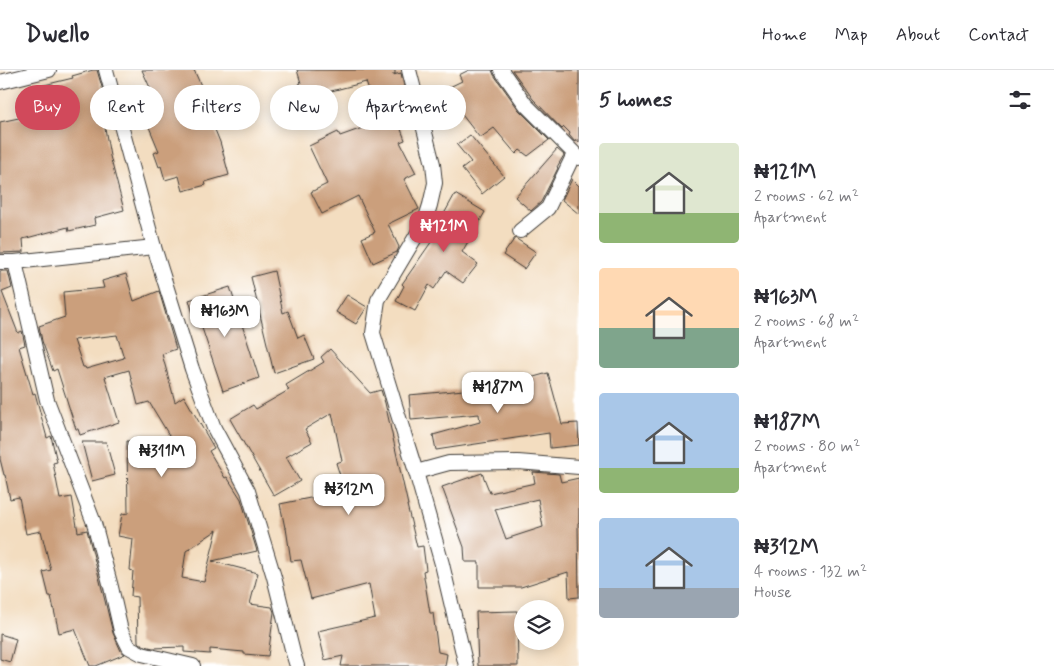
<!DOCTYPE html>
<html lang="en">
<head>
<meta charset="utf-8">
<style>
	:root { --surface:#fff; --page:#f2f2f3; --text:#2b2b33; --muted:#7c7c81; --line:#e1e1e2; --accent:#d1495b }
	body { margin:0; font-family:Mynerve,sans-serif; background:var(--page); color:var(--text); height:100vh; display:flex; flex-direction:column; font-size:19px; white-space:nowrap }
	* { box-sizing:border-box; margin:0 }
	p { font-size:16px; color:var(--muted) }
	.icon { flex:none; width:28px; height:28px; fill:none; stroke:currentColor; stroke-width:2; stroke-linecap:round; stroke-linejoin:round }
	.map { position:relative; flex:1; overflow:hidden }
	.drawer { display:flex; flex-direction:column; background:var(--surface); width:475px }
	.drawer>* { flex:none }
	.banner { position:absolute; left:15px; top:15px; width:475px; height:45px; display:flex; gap:10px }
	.buttons { position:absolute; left:514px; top:530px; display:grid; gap:10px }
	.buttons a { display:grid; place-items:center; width:50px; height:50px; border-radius:50%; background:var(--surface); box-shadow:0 2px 12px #0003; font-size:25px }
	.price { position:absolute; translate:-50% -42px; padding:0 11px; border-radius:10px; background:#fff; color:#222; font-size:16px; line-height:32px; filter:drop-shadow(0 1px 2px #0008) }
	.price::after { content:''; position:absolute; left:50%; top:30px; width:15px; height:11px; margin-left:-8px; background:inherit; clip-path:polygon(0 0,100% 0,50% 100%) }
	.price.selected { background:var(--accent); color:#fff }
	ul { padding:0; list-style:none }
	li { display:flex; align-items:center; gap:15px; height:125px; padding:0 20px }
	li span { display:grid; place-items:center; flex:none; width:140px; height:100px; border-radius:5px; color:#555 }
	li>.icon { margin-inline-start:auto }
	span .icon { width:60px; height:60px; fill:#fffc; stroke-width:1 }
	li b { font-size:21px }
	h2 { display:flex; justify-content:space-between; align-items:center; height:60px; padding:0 20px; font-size:21px }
	.pill { padding:0 18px; border-radius:22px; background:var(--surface); box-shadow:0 2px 12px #0003; font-size:18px; line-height:45px }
	.pill.selected { background:var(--accent); color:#fff }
	header { display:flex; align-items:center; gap:30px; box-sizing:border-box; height:70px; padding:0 25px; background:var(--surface); border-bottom:1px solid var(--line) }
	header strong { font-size:24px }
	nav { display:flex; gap:28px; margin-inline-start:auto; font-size:18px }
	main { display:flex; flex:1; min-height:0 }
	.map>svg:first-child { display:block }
	.building { fill:#cb9f7c; fill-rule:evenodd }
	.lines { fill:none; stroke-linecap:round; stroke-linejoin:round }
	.street-casing { stroke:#3c3935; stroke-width:16 }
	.street { stroke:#fff; stroke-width:14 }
</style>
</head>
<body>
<header>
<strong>Dwello</strong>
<nav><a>Home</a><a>Map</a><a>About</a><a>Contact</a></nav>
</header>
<main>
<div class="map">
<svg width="579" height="596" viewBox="0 0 579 596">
	<rect width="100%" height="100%" fill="#fff"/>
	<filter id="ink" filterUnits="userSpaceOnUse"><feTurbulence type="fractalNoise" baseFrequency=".02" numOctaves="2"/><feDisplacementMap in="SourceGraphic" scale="10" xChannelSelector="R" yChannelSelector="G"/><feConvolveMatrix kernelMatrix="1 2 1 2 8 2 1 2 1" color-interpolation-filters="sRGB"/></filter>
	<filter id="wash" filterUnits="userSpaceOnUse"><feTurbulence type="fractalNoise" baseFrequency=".0096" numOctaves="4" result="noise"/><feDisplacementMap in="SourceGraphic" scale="20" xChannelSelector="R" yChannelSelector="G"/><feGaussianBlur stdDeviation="1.12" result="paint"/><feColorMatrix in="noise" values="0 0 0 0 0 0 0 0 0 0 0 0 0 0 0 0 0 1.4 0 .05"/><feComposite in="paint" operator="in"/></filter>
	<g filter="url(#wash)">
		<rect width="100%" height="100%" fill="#f3ddc0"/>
		<g id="blocks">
			<g class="building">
				<polygon points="93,0 97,0 104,24 99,25 110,86 124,140 94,148 95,155 69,161 68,157 23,169 24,182 0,183 0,52 47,42 40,16 73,8 72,6"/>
				<polygon points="142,0 194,0 207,29 219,24 229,48 213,55 220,72 229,105 205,112 206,115 183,121 179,106 165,110 161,96 159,97 154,83 159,81 142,40 157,33"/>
				<polygon points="297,0 395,0 395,4 393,4 393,5 401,3 406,25 390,30 405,70 400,72 416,103 404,109 419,139 388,154 399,177 397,182 373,193 362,168 375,162 358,126 322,144 311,122 327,114 309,76 338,62 340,66 379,52 366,12 316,25 315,24 303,27 299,14 301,13"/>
				<polygon points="469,0 492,0 494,5 519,40 549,70 528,86 520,80 516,84 494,58 480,68 459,41 441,50 429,27 462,11 459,5"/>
				<polygon points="512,0 579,0 579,72 576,70 575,72 569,65 570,63 564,57 562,59 533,29"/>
				<polygon points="470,65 504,106 482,124 462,99 471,92 457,75"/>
				<polygon points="557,79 564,85 557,97 558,98 541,132 531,141 515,127"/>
				<polygon points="572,109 579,116 579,144 562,130"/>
				<polygon points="455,124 485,142 462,182 478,194 463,213 446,201 434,219 429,215 415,241 396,231 404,216 402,214 443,155 439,153"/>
				<polygon points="515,168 536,182 524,199 503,185"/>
				<polygon points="0,201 8,201 12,218 2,222 18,263 22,261 25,275 19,277 33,324 35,323 47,368 51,366 57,392 53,393 60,429 72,427 78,462 87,460 102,519 113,563 121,581 125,584 96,596 90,596 75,559 59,563 51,526 49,526 43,502 51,500 41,461 26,464 19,427 10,429 5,405 4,405 0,389"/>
				<polygon points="274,201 283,243 288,241 298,268 304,265 314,289 274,303 251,207"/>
				<path d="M126,204L134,231L159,221L176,279L162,284L175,332L184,326L214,378L209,381L225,408L227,407L241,429L257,481L212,491L258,503L250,534L272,537L274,542L268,586L244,584V582L210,579V584L184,582V577L153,578L145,576L138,572L137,527L131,526L133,501L130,500L133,469L118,466L122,444L128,443L127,371L172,370L149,332L138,335L129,300L105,307L119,352L80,365L78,359H76L57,299L53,301L42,271L39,256L65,247L63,222L104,218L102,211ZM117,265L124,288L86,299L85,297H83L74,270ZM217,460L204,512L182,508L186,481Z"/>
				<polygon points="230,217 259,308 223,321 200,252 196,253 189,230"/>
				<polygon points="347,225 367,237 356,254 336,242"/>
				<polygon points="330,279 370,323 381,320 385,333 408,435 407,435 417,477 423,476 426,500 423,501 430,543 433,543 438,582 447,584 445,596 341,596 343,586 325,590 318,561 375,548 369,514 311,529 301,490 291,491 286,458 285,458 280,434 345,421 336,393 342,391 332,343 305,359 312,372 286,387 300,411 274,426 230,349 253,335 256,339 289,320 286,315 324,292 321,287"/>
				<polygon points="548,303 562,354 578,353 579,375 550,378 549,363 436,380 433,365 480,352 479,344 411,350 409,325 464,320 465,324 531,311 530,308"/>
				<polygon points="82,372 106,372 115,405 92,411"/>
				<path d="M533,402L559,404L561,412L579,408V452L578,453L579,527L569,528L568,502L521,517H479V492H465L464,477L442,417L482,403L490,423L535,413ZM538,429L543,457L506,469L495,439Z"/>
				<polygon points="517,541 518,596 478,596 476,542"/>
				<polygon points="0,564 16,569 10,592 0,589"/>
			</g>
		</g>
	</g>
	<g filter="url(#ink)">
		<use href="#blocks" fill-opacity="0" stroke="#3c3935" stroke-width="1"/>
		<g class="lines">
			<defs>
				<g id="street">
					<polyline points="106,0 154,177 192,299 214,358 248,421 274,507 293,583 297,596"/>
					<polyline points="409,0 433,94 435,113 430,135 425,151 378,230 373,263 395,335 416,402 442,494 466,596"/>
					<polyline points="501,0 526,35 579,88"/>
					<polyline points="0,12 49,0"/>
					<polyline points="520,161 548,138 574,84"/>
					<polyline points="0,192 15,192 154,177"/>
					<polyline points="15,192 47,330 94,453 111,517 121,561 129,577 142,584 193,596"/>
					<polyline points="416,402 449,393 518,392 579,397"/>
				</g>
			</defs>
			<use href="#street" class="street-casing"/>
			<use href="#street" class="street"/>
		</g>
	</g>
</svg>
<div class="buttons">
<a><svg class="icon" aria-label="layers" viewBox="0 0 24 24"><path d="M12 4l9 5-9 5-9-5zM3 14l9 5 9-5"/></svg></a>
</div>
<b class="price selected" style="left:444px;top:183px">₦121M</b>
<b class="price" style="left:225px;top:268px">₦163M</b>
<b class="price" style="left:498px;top:344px">₦187M</b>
<b class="price" style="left:162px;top:408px">₦311M</b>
<b class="price" style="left:349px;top:446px">₦312M</b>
<div class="banner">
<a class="pill selected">Buy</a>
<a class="pill">Rent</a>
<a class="pill">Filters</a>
<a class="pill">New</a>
<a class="pill">Apartment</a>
</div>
</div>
<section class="drawer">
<h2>5 homes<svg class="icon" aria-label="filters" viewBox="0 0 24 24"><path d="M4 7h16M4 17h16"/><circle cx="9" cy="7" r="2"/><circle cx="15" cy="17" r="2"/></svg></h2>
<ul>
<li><span style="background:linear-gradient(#dfe7d0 70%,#8fb573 0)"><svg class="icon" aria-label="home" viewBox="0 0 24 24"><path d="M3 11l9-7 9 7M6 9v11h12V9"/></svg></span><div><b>₦121M</b><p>2 rooms · 62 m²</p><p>Apartment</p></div></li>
<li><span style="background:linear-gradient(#ffd9b3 60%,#7fa58c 0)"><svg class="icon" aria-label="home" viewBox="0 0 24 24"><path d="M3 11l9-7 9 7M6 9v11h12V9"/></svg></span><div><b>₦163M</b><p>2 rooms · 68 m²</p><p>Apartment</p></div></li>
<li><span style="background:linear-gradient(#a9c7e8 75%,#8fb573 0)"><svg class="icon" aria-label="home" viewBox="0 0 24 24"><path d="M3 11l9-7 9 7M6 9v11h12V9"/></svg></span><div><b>₦187M</b><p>2 rooms · 80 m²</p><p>Apartment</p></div></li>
<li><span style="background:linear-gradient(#a9c7e8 70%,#9aa5b1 0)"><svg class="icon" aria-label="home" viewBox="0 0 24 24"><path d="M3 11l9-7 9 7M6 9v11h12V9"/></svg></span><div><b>₦312M</b><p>4 rooms · 132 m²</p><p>House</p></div></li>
</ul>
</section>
</main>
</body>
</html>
